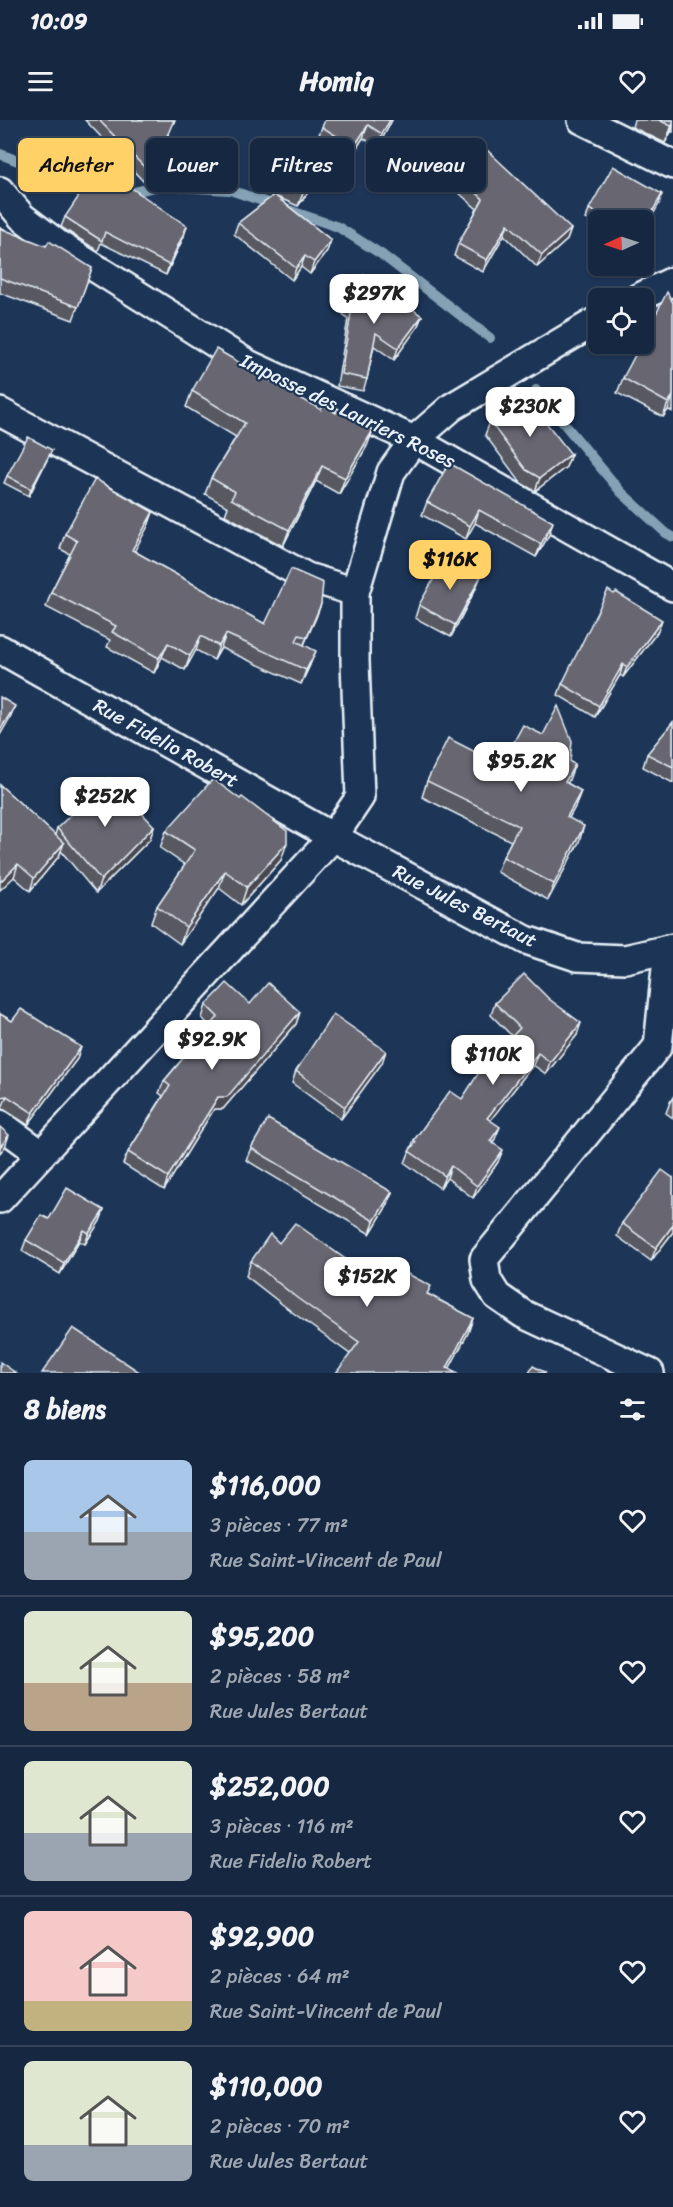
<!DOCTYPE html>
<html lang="fr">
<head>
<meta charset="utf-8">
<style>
	:root { --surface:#162841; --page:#23344c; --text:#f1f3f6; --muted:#9ea6b1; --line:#35445a; --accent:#ffd166 }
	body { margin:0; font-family:Sriracha,sans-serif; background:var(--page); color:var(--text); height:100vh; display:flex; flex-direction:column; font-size:22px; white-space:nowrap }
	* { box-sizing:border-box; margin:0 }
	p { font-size:20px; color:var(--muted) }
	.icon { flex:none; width:33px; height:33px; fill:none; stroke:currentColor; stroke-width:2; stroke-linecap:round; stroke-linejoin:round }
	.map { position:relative; height:1253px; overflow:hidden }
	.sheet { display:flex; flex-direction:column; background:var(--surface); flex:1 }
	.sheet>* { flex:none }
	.top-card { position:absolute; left:18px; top:18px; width:638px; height:54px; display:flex; gap:12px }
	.needle { width:39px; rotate:267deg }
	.fabs { position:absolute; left:588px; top:90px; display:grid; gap:12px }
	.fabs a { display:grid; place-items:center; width:66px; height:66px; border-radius:9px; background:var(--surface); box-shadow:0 2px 4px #0004,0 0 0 2px var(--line); font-size:30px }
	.price { position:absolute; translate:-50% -51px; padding:0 14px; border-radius:12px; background:#fff; color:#222; font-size:20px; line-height:39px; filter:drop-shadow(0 2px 3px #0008) }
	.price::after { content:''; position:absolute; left:50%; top:36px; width:18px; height:14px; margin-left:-9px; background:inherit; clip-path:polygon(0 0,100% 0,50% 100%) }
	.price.active { background:var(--accent); color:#111 }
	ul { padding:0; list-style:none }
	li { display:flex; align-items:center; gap:18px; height:150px; padding:0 24px }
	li+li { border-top:2px solid var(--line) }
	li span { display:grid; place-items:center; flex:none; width:168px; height:120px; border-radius:9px; color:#555 }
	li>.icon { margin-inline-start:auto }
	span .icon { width:72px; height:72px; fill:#fffc; stroke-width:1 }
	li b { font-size:26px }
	h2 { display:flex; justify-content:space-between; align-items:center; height:72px; padding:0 24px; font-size:26px }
	.tag { padding:0 21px; border-radius:9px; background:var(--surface); box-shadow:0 2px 4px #0004,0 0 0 2px var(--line); font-size:21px; line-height:54px }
	.tag.active { background:var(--accent); color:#111 }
	.status { display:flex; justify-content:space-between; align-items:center; height:42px; padding:0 30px; background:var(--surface); direction:ltr }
	.status svg { height:16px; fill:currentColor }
	header { display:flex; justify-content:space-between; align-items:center; height:78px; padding:0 24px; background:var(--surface); font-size:27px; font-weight:700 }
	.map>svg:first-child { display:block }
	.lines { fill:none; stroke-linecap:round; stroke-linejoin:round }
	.stream { stroke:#84a1b5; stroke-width:10 }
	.street-casing { stroke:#e8f1f8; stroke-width:32 }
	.street { stroke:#1d3557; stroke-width:27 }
	.wall { fill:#595861; stroke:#e8f1f8; stroke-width:1.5 }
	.shaded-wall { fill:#48474f; stroke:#e8f1f8; stroke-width:1.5 }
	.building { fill:#676671; stroke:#e8f1f8; stroke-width:1.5 }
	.labels { text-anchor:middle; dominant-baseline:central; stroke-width:4.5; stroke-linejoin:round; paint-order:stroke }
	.street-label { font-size:20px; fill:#e8f1f8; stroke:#1d3557 }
</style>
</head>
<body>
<div class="status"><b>10:09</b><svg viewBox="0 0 49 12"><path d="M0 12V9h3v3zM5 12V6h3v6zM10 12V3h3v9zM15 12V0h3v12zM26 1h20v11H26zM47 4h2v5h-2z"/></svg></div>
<header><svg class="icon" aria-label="menu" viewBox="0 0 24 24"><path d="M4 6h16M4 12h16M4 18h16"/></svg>Homiq<svg class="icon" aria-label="heart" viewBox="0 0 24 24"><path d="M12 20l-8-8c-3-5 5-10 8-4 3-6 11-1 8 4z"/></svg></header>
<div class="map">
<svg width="673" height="1253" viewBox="0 0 673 1253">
	<rect width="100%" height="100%" fill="#1d3557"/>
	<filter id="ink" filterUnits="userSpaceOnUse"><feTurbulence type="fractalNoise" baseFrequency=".0167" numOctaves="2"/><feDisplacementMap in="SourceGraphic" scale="12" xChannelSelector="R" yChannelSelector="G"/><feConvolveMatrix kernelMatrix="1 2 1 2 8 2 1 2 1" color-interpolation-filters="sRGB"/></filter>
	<g filter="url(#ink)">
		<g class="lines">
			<g class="stream">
				<polyline points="0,34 75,63 99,67"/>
				<polyline points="123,70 134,72 159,66 230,70 338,107 381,134 490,218"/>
				<polyline points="536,270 621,372 666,413 673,417"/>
			</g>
			<defs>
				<g id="street">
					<polyline points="582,0 673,45"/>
					<polyline points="0,71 22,97 59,125 248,244 414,320 673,467"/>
					<polyline points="638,178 673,161"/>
					<polyline points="0,292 307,457 355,472"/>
					<polyline points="0,529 333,717 526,820 577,837 625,839 673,828"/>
					<polyline points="0,1004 41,1034"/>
					<polyline points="0,1079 333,717 360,677 355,541 355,472 391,352 414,320 452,287 598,200"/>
					<polyline points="650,1253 523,1194 497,1176 487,1160 484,1139 658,926 668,829"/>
				</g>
			</defs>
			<use href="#street" class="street-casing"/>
			<use href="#street" class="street"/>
		</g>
		<g class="wall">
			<polygon points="85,0 175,0 168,16 170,18 166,29 144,62"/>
			<polygon points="325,0 392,0 378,27 363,18 349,40 317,20 322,7"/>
			<polygon points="634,0 673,0 673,12 671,12 665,23 632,7"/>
			<polygon points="321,47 317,60 298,86 277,77 331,120 327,131 310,154 301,147 292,160 234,114 238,103 273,76 254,68 259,55"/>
			<polygon points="464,50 571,109 567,120 537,147 504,115 483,152 454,136 458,124 477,89 459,73 459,62"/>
			<polygon points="659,84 644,100 598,100 598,106 586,99 589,89"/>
			<polygon points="65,97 184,116 166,155 101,123 98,131 61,107"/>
			<polygon points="0,108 92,148 73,200 0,173"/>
			<polygon points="347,183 422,196 417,208 394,240 374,226 367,259 363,271 337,266 348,199 343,194"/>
			<polygon points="673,183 673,292 668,290 663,297 617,273 623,258"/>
			<polygon points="192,271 335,292 337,288 373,310 367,326 339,374 316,361 283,426 225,395 228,387 205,374 211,358 236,317 186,287"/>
			<polygon points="490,302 571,334 566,347 535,371 521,363 485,315"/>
			<polygon points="49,336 29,376 4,363 7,356"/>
			<polygon points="449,343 549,415 536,437 475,403 466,419 422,395 427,382"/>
			<polygon points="153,392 148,406 134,431 265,504 321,484 304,525 310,545 301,564 221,528 214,540 196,530 185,550 162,537 154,553 107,527 110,520 46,487 51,472 70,434 60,429 65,414"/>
			<polygon points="476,468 451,517 415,498 419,485"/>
			<polygon points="658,511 623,557 620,555 595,597 558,575 562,564"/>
			<polygon points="673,602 673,663 643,647 647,634"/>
			<polygon points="489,639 569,660 567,663 581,671 575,687 569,698 579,722 548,780 497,752 503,737 511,721 422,677 427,661"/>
			<polygon points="0,665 55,715 57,708 154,706 150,719 96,773 61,731 59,736 30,771 14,757"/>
			<polygon points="166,711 281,740 241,785 219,768 180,824 151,803 157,786 185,745 160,728"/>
			<polygon points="495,883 577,915 546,954 533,945 490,1000 495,1019 493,1023 498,1042 473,1078 447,1058 440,1068 405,1043 414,1020 462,979 512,916 491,895"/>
			<polygon points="250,884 300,892 296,904 223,989 214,989 164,1070 123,1044 128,1032 163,976 159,973 164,961 210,906 202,898 206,885"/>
			<polygon points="0,894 12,901 81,927 77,939 28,1005 2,988 0,989"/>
			<polygon points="382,943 341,999 292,963 296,951"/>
			<polygon points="673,977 673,998 666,993 670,982"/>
			<polygon points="251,1028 392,1072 388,1084 370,1114 246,1040"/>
			<polygon points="673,1058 673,1112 651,1141 617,1116 622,1103"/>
			<polygon points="104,1090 100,1101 85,1124 79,1121 60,1154 22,1131 26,1120 49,1099"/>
			<polygon points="279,1123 393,1173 428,1174 473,1198 468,1213 449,1249 350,1234 292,1192 246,1156 251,1141"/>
		</g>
		<g class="shaded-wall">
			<polygon points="390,0 392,0 378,27 382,14"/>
			<polygon points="673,3 673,7 671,12 665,23"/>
			<polygon points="368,5 363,18 349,40 354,27"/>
			<polygon points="170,18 166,29 144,62 148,51"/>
			<polygon points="321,47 317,60 298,86 303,73"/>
			<polygon points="662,74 659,84 644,111 644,107"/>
			<polygon points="508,104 504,115 483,152 487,140"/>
			<polygon points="187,106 184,116 166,155 169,145"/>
			<polygon points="571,109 567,120 537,147 542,135"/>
			<polygon points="331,120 327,131 310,154 314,142"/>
			<polygon points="305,136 301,147 292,160 296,148"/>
			<polygon points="422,196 417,208 394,240 398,228"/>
			<polygon points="673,276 668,290 663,297 668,283"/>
			<polygon points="373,310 367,326 339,374 345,358"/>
			<polygon points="52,330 29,376 31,369"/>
			<polygon points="571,334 566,347 535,371 540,358"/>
			<polygon points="322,346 316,361 283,426 289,410"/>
			<polygon points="479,390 475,403 466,419 470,406"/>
			<polygon points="153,392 148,406 127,445 132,430"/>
			<polygon points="553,402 549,415 536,437 541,424"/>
			<polygon points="481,456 476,468 451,517 455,505"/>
			<polygon points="321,484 316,498 301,531 307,517"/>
			<polygon points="662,500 658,511 623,557 627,547"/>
			<polygon points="226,514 221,528 214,540 219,526"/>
			<polygon points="201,516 196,530 185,550 190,536"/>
			<polygon points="168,523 162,537 154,553 159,538"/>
			<polygon points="316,531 310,545 301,564 306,550"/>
			<polygon points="623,544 620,555 595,597 599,586"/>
			<polygon points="15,586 10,598 0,615 0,610"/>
			<polygon points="575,644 569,660 560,678 565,662"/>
			<polygon points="581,671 575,687 561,712 567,697"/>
			<polygon points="154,706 150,719 96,773 101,760"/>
			<polygon points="584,706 579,722 548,780 554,764"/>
			<polygon points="64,723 59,736 30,771 34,758"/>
			<polygon points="287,723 281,740 241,785 247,767"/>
			<polygon points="18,744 14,757 0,770 0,762"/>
			<polygon points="225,751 219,768 180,824 186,807"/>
			<polygon points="300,892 296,904 223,989 214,989 164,1070 168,1057 218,977"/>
			<polygon points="581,903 577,915 546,954 550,942"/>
			<polygon points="81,927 77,939 28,1005 33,993"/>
			<polygon points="386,931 382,943 341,999 345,987"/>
			<polygon points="538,933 533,945 483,1010 487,998"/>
			<polygon points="7,976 2,988 0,989 0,977"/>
			<polygon points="500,1007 495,1019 485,1033 490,1021"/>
			<polygon points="9,1015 5,1027 0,1033 0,1027"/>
			<polygon points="503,1030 498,1042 473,1078 477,1066"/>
			<polygon points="451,1046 447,1058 440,1068 445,1056"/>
			<polygon points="392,1072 388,1084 370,1114 374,1101"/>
			<polygon points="104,1090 100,1101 85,1124 89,1113"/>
			<polygon points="673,1105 673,1112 651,1141 656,1128"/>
			<polygon points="84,1110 79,1121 60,1154 64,1143"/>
			<polygon points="473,1198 468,1213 447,1253 447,1248"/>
		</g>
		<g class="building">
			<polygon points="99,0 174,0 167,16 170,18 148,51"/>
			<polygon points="325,0 390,0 382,14 368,5 354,27 322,7"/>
			<polygon points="659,0 673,0 673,3 671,6"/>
			<polygon points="279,23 321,47 303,73 259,55"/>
			<polygon points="486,29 571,109 542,135 508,104 487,140 458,124 483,79 464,61 464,50"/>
			<polygon points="99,46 187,106 169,145 105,112 102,121 65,97"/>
			<polygon points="613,46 662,74 644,107 644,100 609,100 589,89"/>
			<polygon points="274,75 331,120 314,142 305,136 296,148 238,103"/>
			<polygon points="0,108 46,126 49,121 92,148 78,187 0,158"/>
			<polygon points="364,155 422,196 398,228 376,213 367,259 341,254 352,187 347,183"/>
			<polygon points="667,172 673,183 673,276 668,283 623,258 641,224 644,224 644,218"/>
			<polygon points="216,229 321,290 323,285 336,293 337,288 373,310 345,358 322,346 289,410 231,379 235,372 211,358 245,303 192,271"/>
			<polygon points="525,276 571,334 540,358 526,350 490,302"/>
			<polygon points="28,317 52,330 31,369 7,356"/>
			<polygon points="449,343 553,402 541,424 479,390 470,406 427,382"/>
			<polygon points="95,359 153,392 132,430 265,504 291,449 323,463 321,484 307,517 299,515 296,521 316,531 306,550 226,514 219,526 201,516 190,536 168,523 159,538 112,512 116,506 51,472 77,421 65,414"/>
			<polygon points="446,437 481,456 455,505 419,485"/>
			<polygon points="608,470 614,474 616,472 662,500 627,547 623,544 599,586 562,564"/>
			<polygon points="0,577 15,586 0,610"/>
			<polygon points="558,586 572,621 570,642 575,644 565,662 581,671 567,697 584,706 554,764 503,737 519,706 427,661 448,618 489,639 496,625 509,631 523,605 543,615"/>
			<polygon points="673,602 673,647 647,634"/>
			<polygon points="109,658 154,706 101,760 57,708"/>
			<polygon points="213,659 240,679 242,677 287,711 287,723 247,767 225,751 186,807 157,786 195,730 166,711"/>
			<polygon points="0,665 64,723 34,758 18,744 0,762"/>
			<polygon points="524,854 549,879 581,903 550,942 538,933 487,998 500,1007 490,1021 503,1030 477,1066 451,1046 445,1056 409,1031 416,1022 414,1020 450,971 462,979 483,946 520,908 495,883"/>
			<polygon points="227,863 250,884 268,863 300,892 227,977 218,977 168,1057 128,1032 170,966 164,961 218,897 206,885"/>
			<polygon points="21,889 81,927 33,993 7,976 0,977 0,894 12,901"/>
			<polygon points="333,894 386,931 345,987 296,951"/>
			<polygon points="268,999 392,1072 374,1101 251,1028"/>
			<polygon points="0,1007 9,1015 0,1027"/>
			<polygon points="662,1050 673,1058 673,1105 656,1128 622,1103"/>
			<polygon points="67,1068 104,1090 89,1113 84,1110 64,1143 26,1120 41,1095 49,1099"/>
			<polygon points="295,1103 393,1173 406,1153 431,1166 427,1174 473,1198 447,1248 456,1253 336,1253 359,1222 297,1178 251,1141 270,1114 279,1123"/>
			<polygon points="73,1208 141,1253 42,1253"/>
			<polygon points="0,1242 16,1253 0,1253"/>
			<polygon points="533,1246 546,1253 529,1253"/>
		</g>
	</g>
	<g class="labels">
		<g class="street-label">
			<text transform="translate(348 291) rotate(26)">Impasse des Lauriers Roses</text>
			<text transform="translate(166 623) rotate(29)">Rue Fidelio Robert</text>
			<text transform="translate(465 786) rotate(27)">Rue Jules Bertaut</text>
		</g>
	</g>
</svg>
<div class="fabs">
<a><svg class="needle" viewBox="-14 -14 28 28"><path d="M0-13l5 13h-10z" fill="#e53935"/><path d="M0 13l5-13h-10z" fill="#9ea6b1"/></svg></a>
<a><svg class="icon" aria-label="locate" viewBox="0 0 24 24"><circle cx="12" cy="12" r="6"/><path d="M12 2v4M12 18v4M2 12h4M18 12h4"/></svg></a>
</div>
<b class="price" style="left:374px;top:205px">$297K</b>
<b class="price" style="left:530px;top:318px">$230K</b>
<b class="price active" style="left:450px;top:471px">$116K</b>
<b class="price" style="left:521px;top:673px">$95.2K</b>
<b class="price" style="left:105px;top:708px">$252K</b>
<b class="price" style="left:212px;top:951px">$92.9K</b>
<b class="price" style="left:493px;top:966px">$110K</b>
<b class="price" style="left:367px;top:1188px">$152K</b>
<div class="top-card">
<a class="tag active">Acheter</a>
<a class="tag">Louer</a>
<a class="tag">Filtres</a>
<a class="tag">Nouveau</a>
</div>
</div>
<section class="sheet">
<h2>8 biens<svg class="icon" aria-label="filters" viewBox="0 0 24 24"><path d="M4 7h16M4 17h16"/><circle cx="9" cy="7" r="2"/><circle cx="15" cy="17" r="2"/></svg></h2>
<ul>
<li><span style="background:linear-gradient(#a9c7e8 60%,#9aa5b1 0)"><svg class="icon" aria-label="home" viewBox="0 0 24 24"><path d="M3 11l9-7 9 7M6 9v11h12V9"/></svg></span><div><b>$116,000</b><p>3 pièces · 77 m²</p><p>Rue Saint-Vincent de Paul</p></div><svg class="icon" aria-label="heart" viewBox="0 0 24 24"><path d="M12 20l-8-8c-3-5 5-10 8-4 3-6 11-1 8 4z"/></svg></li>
<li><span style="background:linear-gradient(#dfe7d0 60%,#b9a48a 0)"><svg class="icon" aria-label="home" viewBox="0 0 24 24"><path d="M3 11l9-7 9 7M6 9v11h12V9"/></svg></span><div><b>$95,200</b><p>2 pièces · 58 m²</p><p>Rue Jules Bertaut</p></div><svg class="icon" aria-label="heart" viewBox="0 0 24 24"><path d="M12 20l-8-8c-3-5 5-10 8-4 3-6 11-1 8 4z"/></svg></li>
<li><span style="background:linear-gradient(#dfe7d0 60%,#9aa5b1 0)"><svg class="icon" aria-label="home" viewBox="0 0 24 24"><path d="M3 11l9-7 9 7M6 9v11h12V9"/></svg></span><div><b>$252,000</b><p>3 pièces · 116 m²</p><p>Rue Fidelio Robert</p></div><svg class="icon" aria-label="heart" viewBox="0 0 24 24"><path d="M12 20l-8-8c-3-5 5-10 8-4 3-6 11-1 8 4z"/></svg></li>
<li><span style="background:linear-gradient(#f6c9c9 75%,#c2b280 0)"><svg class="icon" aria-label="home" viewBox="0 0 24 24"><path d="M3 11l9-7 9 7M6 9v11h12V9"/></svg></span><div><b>$92,900</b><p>2 pièces · 64 m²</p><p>Rue Saint-Vincent de Paul</p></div><svg class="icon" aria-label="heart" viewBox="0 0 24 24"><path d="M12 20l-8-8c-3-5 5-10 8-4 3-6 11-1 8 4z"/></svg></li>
<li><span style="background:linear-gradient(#dfe7d0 70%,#9aa5b1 0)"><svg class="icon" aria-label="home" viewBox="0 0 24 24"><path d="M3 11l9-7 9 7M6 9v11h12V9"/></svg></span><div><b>$110,000</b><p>2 pièces · 70 m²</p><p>Rue Jules Bertaut</p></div><svg class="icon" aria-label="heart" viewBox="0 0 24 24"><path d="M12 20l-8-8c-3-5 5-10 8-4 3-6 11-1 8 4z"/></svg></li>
</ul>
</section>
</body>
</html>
